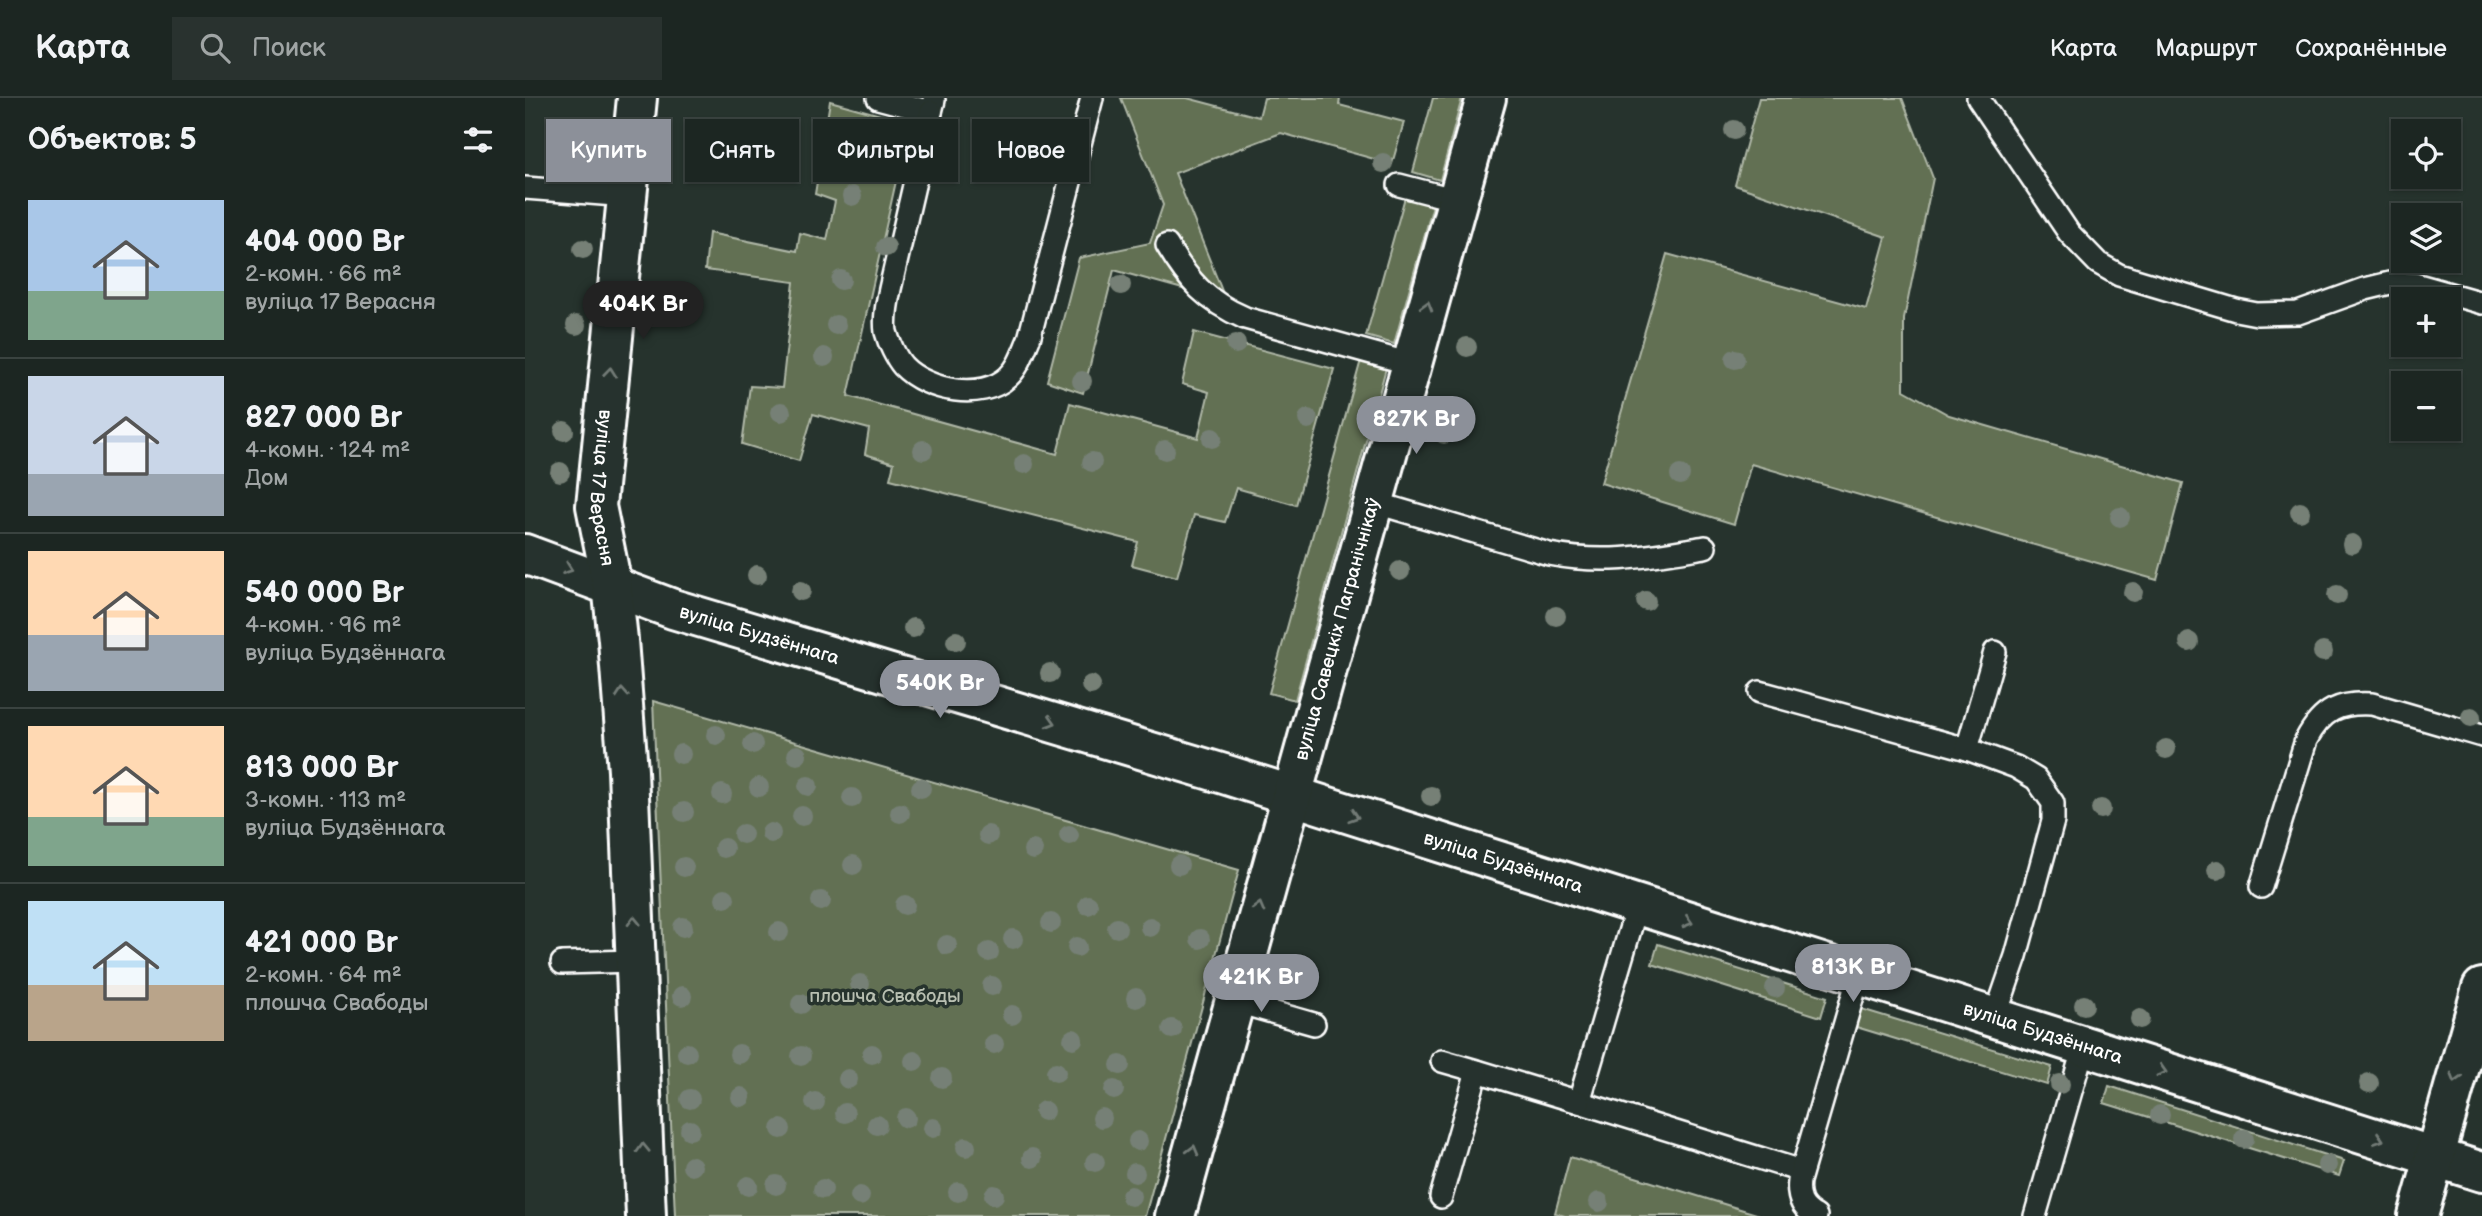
<!DOCTYPE html>
<html lang="ru">
<head>
<meta charset="utf-8">
<style>
	:root { --surface:#1c2622; --page:#29322f; --text:#f1f3f6; --muted:#a0a5a5; --line:#3a4340; --accent:#8c9099 }
	body { margin:0; font-family:"Balsamiq Sans",sans-serif; background:var(--page); color:var(--text); height:100vh; display:flex; flex-direction:column; font-size:26px; white-space:nowrap }
	* { box-sizing:border-box; margin:0 }
	p { font-size:23px; color:var(--muted) }
	.icon { flex:none; width:38px; height:38px; fill:none; stroke:currentColor; stroke-width:2; stroke-linecap:round; stroke-linejoin:round }
	.map { position:relative; flex:1; overflow:hidden }
	.side { display:flex; flex-direction:column; background:var(--surface); width:525px }
	.side>* { flex:none }
	.banner { position:absolute; left:21px; top:21px; width:665px; height:63px; display:flex; gap:14px }
	.tools { position:absolute; left:1866px; top:21px; display:grid; gap:14px }
	.tools a { display:grid; place-items:center; width:70px; height:70px; border-radius:0px; background:var(--surface); box-shadow:0 2px 5px #0004,0 0 0 2px var(--line); font-size:35px }
	.price { position:absolute; translate:-50% -60px; padding:0 16px; border-radius:24px; background:var(--accent); color:#fff; font-size:23px; line-height:46px; filter:drop-shadow(0 2px 4px #0008) }
	.price::after { content:''; position:absolute; left:50%; top:42px; width:21px; height:16px; margin-left:-10px; background:inherit; clip-path:polygon(0 0,100% 0,50% 100%) }
	.price.active { background:#222; color:#fff }
	ul { padding:0; list-style:none }
	li { display:flex; align-items:center; gap:21px; height:175px; padding:0 28px }
	li+li { border-top:2px solid var(--line) }
	li span { display:grid; place-items:center; flex:none; width:196px; height:140px; border-radius:0px; color:#555 }
	li>.icon { margin-inline-start:auto }
	span .icon { width:84px; height:84px; fill:#fffc; stroke-width:1 }
	li b { font-size:30px }
	h2 { display:flex; justify-content:space-between; align-items:center; height:84px; padding:0 28px; font-size:30px }
	.pill { padding:0 24px; border-radius:0px; background:var(--surface); box-shadow:0 2px 5px #0004,0 0 0 2px var(--line); font-size:24px; line-height:63px }
	.pill.active { background:var(--accent); color:#fff }
	header { display:flex; align-items:center; gap:42px; box-sizing:border-box; height:98px; padding:0 35px; background:var(--surface); border-bottom:2px solid var(--line) }
	header strong { font-size:33px }
	nav { display:flex; gap:38px; margin-inline-start:auto; font-size:24px }
	.search { width:490px; height:63px; background:var(--page); display:flex; align-items:center; gap:18px; box-sizing:border-box; padding:0 24px; border-radius:0px; color:var(--muted); font-size:26px }
	main { display:flex; flex:1; min-height:0 }
	.map>svg:first-child { display:block }
	.green { fill:#627052; stroke:#b0b8a8; stroke-width:2 }
	.lines { fill:none; stroke-linecap:round; stroke-linejoin:round }
	.service-casing { stroke:#fff; stroke-width:26 }
	.minor-casing { stroke:#fff; stroke-width:44 }
	.secondary-casing { stroke:#fff; stroke-width:44 }
	.service { stroke:#26332d; stroke-width:21 }
	.minor { stroke:#26332d; stroke-width:38 }
	.secondary { stroke:#26332d; stroke-width:38 }
	.tree { fill:#768076 }
	.oneway { stroke:#727a76 }
	.labels { text-anchor:middle; dominant-baseline:central; stroke-width:7; stroke-linejoin:round; paint-order:stroke }
	.street-label { font-size:19px; fill:#fff; stroke:#26332d }
	.park-label { font-size:19px; fill:#b8bfb1; stroke:#26332d }
</style>
</head>
<body>
<header>
<strong>Карта</strong>
<div class="search"><svg class="icon" aria-label="search" viewBox="0 0 24 24"><circle cx="10" cy="10" r="6"/><path d="M15 15l6 6"/></svg>Поиск</div>
<nav><a>Карта</a><a>Маршрут</a><a>Сохранённые</a></nav>
</header>
<main>
<section class="side">
<h2>Объектов: 5<svg class="icon" aria-label="filters" viewBox="0 0 24 24"><path d="M4 7h16M4 17h16"/><circle cx="9" cy="7" r="2"/><circle cx="15" cy="17" r="2"/></svg></h2>
<ul>
<li><span style="background:linear-gradient(#a9c7e8 65%,#7fa58c 0)"><svg class="icon" aria-label="home" viewBox="0 0 24 24"><path d="M3 11l9-7 9 7M6 9v11h12V9"/></svg></span><div><b>404 000 Br</b><p>2-комн. · 66 m²</p><p>вуліца 17 Верасня</p></div></li>
<li><span style="background:linear-gradient(#c9d6e8 70%,#9aa5b1 0)"><svg class="icon" aria-label="home" viewBox="0 0 24 24"><path d="M3 11l9-7 9 7M6 9v11h12V9"/></svg></span><div><b>827 000 Br</b><p>4-комн. · 124 m²</p><p>Дом</p></div></li>
<li><span style="background:linear-gradient(#ffd9b3 60%,#9aa5b1 0)"><svg class="icon" aria-label="home" viewBox="0 0 24 24"><path d="M3 11l9-7 9 7M6 9v11h12V9"/></svg></span><div><b>540 000 Br</b><p>4-комн. · 96 m²</p><p>вуліца Будзённага</p></div></li>
<li><span style="background:linear-gradient(#ffd9b3 65%,#7fa58c 0)"><svg class="icon" aria-label="home" viewBox="0 0 24 24"><path d="M3 11l9-7 9 7M6 9v11h12V9"/></svg></span><div><b>813 000 Br</b><p>3-комн. · 113 m²</p><p>вуліца Будзённага</p></div></li>
<li><span style="background:linear-gradient(#bfe0f5 60%,#b9a48a 0)"><svg class="icon" aria-label="home" viewBox="0 0 24 24"><path d="M3 11l9-7 9 7M6 9v11h12V9"/></svg></span><div><b>421 000 Br</b><p>2-комн. · 64 m²</p><p>плошча Свабоды</p></div></li>
</ul>
</section>
<div class="map">
<svg width="1957" height="1118" viewBox="0 0 1957 1118">
	<rect width="100%" height="100%" fill="#26332d"/>
	<filter id="ink" filterUnits="userSpaceOnUse"><feTurbulence type="fractalNoise" baseFrequency=".0143" numOctaves="2"/><feDisplacementMap in="SourceGraphic" scale="14" xChannelSelector="R" yChannelSelector="G"/><feConvolveMatrix kernelMatrix="1 2 1 2 8 2 1 2 1" color-interpolation-filters="sRGB"/></filter>
	<g filter="url(#ink)">
		<g class="green">
			<polygon points="596,0 662,0 734,19 739,0 815,0 814,7 879,24 867,66 756,35 650,75 701,203 589,172 558,295 522,283 554,160 625,145 638,107"/>
			<polygon points="908,0 937,0 915,82 888,74"/>
			<polygon points="1234,0 1377,0 1408,80 1379,221 1379,292 1424,317 1658,385 1632,482 1226,366 1209,426 1076,385 1142,156 1341,211 1361,139 1210,87"/>
			<polygon points="305,3 384,25 323,298 532,356 545,305 673,340 684,294 657,286 669,234 809,271 771,407 711,390 700,424 669,417 652,479 607,467 613,444 365,381 369,365 340,356 344,331 288,316 274,363 217,346 225,288 257,290 269,184 180,172 184,135 272,153 275,135 302,142 310,103 290,96"/>
			<polygon points="880,99 908,107 869,246 841,238"/>
			<polygon points="836,262 861,270 770,602 744,595"/>
			<polygon points="128,603 714,772 620,1118 150,1118"/>
			<polygon points="1133,846 1302,899 1296,919 1127,866"/>
			<polygon points="1333,910 1527,969 1522,987 1328,928"/>
			<polygon points="1584,988 1819,1063 1814,1078 1579,1005"/>
			<polygon points="1045,1059 1238,1118 1040,1118 1030,1115"/>
		</g>
		<g class="lines">
			<defs>
				<g id="service">
					<polyline points="353,0 406,14 409,2"/>
					<polyline points="1453,0 1544,135 1573,165 1594,177 1711,212 1732,216 1773,215 1840,191 1865,185 1890,186 1957,205"/>
					<path d="M406,14L365,191C362,205 359,220 361,234C364,245 371,260 378,268C402,293 457,303 483,279C494,269 498,255 504,241L567,0"/>
					<polyline points="874,87 932,102"/>
					<polyline points="0,90 103,98"/>
					<path d="M642,147C664,184 681,203 720,220L886,266"/>
					<path d="M848,404L1024,456C1081,467 1125,458 1180,449"/>
					<polyline points="1235,594 1442,651 1491,669 1511,681 1528,705 1528,723 1491,858 1470,919"/>
					<polyline points="1442,651 1470,554"/>
					<path d="M1736,789L1781,642C1797,612 1814,604 1847,606L1957,638"/>
					<polyline points="1112,808 1054,1004 1276,1073"/>
					<polyline points="37,865 110,863"/>
					<polyline points="708,903 789,926"/>
					<polyline points="952,973 1054,1004"/>
					<polyline points="916,1099 952,973 917,963"/>
					<path d="M1291,1118C1276,1110 1272,1099 1274,1083L1334,877"/>
					<polyline points="1510,1118 1559,948"/>
				</g>
				<g id="minor">
					<path id="s1" d="M0,456L148,511L699,676L1957,1074"/>
					<path id="s2" d="M650,1118C751,745 857,373 961,0"/>
				</g>
				<g id="secondary">
					<path id="s3" d="M112,0L71,408L87,487L93,542L103,673L121,1118"/>
					<polyline points="1893,1118 1957,890"/>
				</g>
			</defs>
			<use href="#service" class="service-casing"/>
			<use href="#minor" class="minor-casing"/>
			<use href="#secondary" class="secondary-casing"/>
			<use href="#service" class="service"/>
			<use href="#minor" class="minor"/>
			<use href="#secondary" class="secondary"/>
		</g>
		<g class="tree">
			<circle cx="341" cy="25" r="10"/>
			<circle cx="1209" cy="32" r="10"/>
			<circle cx="374" cy="48" r="10"/>
			<circle cx="858" cy="65" r="10"/>
			<circle cx="327" cy="98" r="10"/>
			<circle cx="361" cy="149" r="10"/>
			<circle cx="58" cy="151" r="10"/>
			<circle cx="316" cy="182" r="10"/>
			<circle cx="596" cy="187" r="10"/>
			<circle cx="51" cy="227" r="10"/>
			<circle cx="311" cy="227" r="10"/>
			<circle cx="711" cy="246" r="10"/>
			<circle cx="942" cy="249" r="10"/>
			<circle cx="299" cy="259" r="10"/>
			<circle cx="1210" cy="261" r="10"/>
			<circle cx="557" cy="283" r="10"/>
			<circle cx="256" cy="314" r="10"/>
			<circle cx="783" cy="321" r="10"/>
			<circle cx="39" cy="333" r="10"/>
			<circle cx="919" cy="336" r="10"/>
			<circle cx="687" cy="340" r="10"/>
			<circle cx="398" cy="352" r="10"/>
			<circle cx="640" cy="352" r="10"/>
			<circle cx="567" cy="364" r="10"/>
			<circle cx="499" cy="366" r="10"/>
			<circle cx="35" cy="374" r="10"/>
			<circle cx="1155" cy="377" r="10"/>
			<circle cx="1775" cy="414" r="10"/>
			<circle cx="1595" cy="419" r="10"/>
			<circle cx="1827" cy="446" r="10"/>
			<circle cx="875" cy="473" r="10"/>
			<circle cx="232" cy="477" r="10"/>
			<circle cx="276" cy="493" r="10"/>
			<circle cx="1608" cy="494" r="10"/>
			<circle cx="1812" cy="497" r="10"/>
			<circle cx="1121" cy="503" r="10"/>
			<circle cx="1031" cy="518" r="10"/>
			<circle cx="388" cy="530" r="10"/>
			<circle cx="431" cy="543" r="10"/>
			<circle cx="1664" cy="544" r="10"/>
			<circle cx="1798" cy="554" r="10"/>
			<circle cx="525" cy="575" r="10"/>
			<circle cx="566" cy="587" r="10"/>
			<circle cx="1946" cy="619" r="10"/>
			<circle cx="191" cy="637" r="10"/>
			<circle cx="228" cy="646" r="10"/>
			<circle cx="1641" cy="651" r="10"/>
			<circle cx="156" cy="656" r="10"/>
			<circle cx="272" cy="657" r="10"/>
			<circle cx="283" cy="688" r="10"/>
			<circle cx="234" cy="689" r="10"/>
			<circle cx="396" cy="690" r="10"/>
			<circle cx="197" cy="696" r="10"/>
			<circle cx="906" cy="698" r="10"/>
			<circle cx="327" cy="700" r="10"/>
			<circle cx="1576" cy="711" r="10"/>
			<circle cx="159" cy="714" r="10"/>
			<circle cx="375" cy="715" r="10"/>
			<circle cx="277" cy="718" r="10"/>
			<circle cx="246" cy="735" r="10"/>
			<circle cx="218" cy="736" r="10"/>
			<circle cx="463" cy="737" r="10"/>
			<circle cx="544" cy="737" r="10"/>
			<circle cx="199" cy="750" r="10"/>
			<circle cx="508" cy="752" r="10"/>
			<circle cx="328" cy="767" r="10"/>
			<circle cx="654" cy="767" r="10"/>
			<circle cx="159" cy="769" r="10"/>
			<circle cx="1692" cy="772" r="10"/>
			<circle cx="200" cy="800" r="10"/>
			<circle cx="296" cy="803" r="10"/>
			<circle cx="380" cy="807" r="10"/>
			<circle cx="563" cy="807" r="10"/>
			<circle cx="526" cy="825" r="10"/>
			<circle cx="158" cy="829" r="10"/>
			<circle cx="625" cy="829" r="10"/>
			<circle cx="592" cy="830" r="10"/>
			<circle cx="254" cy="834" r="10"/>
			<circle cx="488" cy="841" r="10"/>
			<circle cx="675" cy="841" r="10"/>
			<circle cx="422" cy="847" r="10"/>
			<circle cx="552" cy="849" r="10"/>
			<circle cx="464" cy="854" r="10"/>
			<circle cx="335" cy="886" r="10"/>
			<circle cx="467" cy="888" r="10"/>
			<circle cx="1250" cy="890" r="10"/>
			<circle cx="157" cy="898" r="10"/>
			<circle cx="611" cy="900" r="10"/>
			<circle cx="276" cy="906" r="10"/>
			<circle cx="1559" cy="907" r="10"/>
			<circle cx="487" cy="917" r="10"/>
			<circle cx="1615" cy="921" r="10"/>
			<circle cx="647" cy="931" r="10"/>
			<circle cx="548" cy="941" r="10"/>
			<circle cx="469" cy="946" r="10"/>
			<circle cx="162" cy="955" r="10"/>
			<circle cx="214" cy="956" r="10"/>
			<circle cx="347" cy="956" r="10"/>
			<circle cx="276" cy="958" r="10"/>
			<circle cx="389" cy="963" r="10"/>
			<circle cx="595" cy="967" r="10"/>
			<circle cx="531" cy="974" r="10"/>
			<circle cx="417" cy="980" r="10"/>
			<circle cx="323" cy="981" r="10"/>
			<circle cx="1844" cy="985" r="10"/>
			<circle cx="1535" cy="986" r="10"/>
			<circle cx="589" cy="992" r="10"/>
			<circle cx="216" cy="999" r="10"/>
			<circle cx="165" cy="1001" r="10"/>
			<circle cx="290" cy="1004" r="10"/>
			<circle cx="519" cy="1013" r="10"/>
			<circle cx="320" cy="1015" r="10"/>
			<circle cx="1635" cy="1017" r="10"/>
			<circle cx="381" cy="1020" r="10"/>
			<circle cx="577" cy="1020" r="10"/>
			<circle cx="352" cy="1027" r="10"/>
			<circle cx="408" cy="1030" r="10"/>
			<circle cx="256" cy="1031" r="10"/>
			<circle cx="165" cy="1032" r="10"/>
			<circle cx="1719" cy="1041" r="10"/>
			<circle cx="613" cy="1043" r="10"/>
			<circle cx="441" cy="1049" r="10"/>
			<circle cx="507" cy="1060" r="10"/>
			<circle cx="570" cy="1064" r="10"/>
			<circle cx="1802" cy="1067" r="10"/>
			<circle cx="167" cy="1068" r="10"/>
			<circle cx="610" cy="1075" r="10"/>
			<circle cx="251" cy="1087" r="10"/>
			<circle cx="223" cy="1088" r="10"/>
			<circle cx="298" cy="1091" r="10"/>
			<circle cx="433" cy="1094" r="10"/>
			<circle cx="469" cy="1097" r="10"/>
			<circle cx="335" cy="1098" r="10"/>
			<circle cx="606" cy="1098" r="10"/>
			<circle cx="1074" cy="1104" r="10"/>
		</g>
		<defs><path id="oneway-chevron" d="M-2-3.5L2.5 0L-2 3.5" fill="none" stroke-width="1.6" stroke-linecap="round" stroke-linejoin="round" transform="scale(1.75)"/></defs>
		<g class="oneway">
			<use href="#oneway-chevron" transform="translate(902 208) rotate(-74)"/>
			<use href="#oneway-chevron" transform="translate(85 274) rotate(-84)"/>
			<use href="#oneway-chevron" transform="translate(43 471) rotate(20)"/>
			<use href="#oneway-chevron" transform="translate(97 595) rotate(-94)"/>
			<use href="#oneway-chevron" transform="translate(526 624) rotate(17)"/>
			<use href="#oneway-chevron" transform="translate(829 718) rotate(18)"/>
			<use href="#oneway-chevron" transform="translate(734 809) rotate(-75)"/>
			<use href="#oneway-chevron" transform="translate(109 823) rotate(-92)"/>
			<use href="#oneway-chevron" transform="translate(1163 824) rotate(17)"/>
			<use href="#oneway-chevron" transform="translate(1637 973) rotate(17)"/>
			<use href="#oneway-chevron" transform="translate(1931 980) rotate(106)"/>
			<use href="#oneway-chevron" transform="translate(1854 1041) rotate(18)"/>
			<use href="#oneway-chevron" transform="translate(118 1050) rotate(-92)"/>
			<use href="#oneway-chevron" transform="translate(668 1052) rotate(-75)"/>
		</g>
	</g>
	<g class="labels">
		<g class="street-label">
			<text stroke="none"><textPath href="#s3" startOffset="392">вуліца 17 Верасня</textPath></text>
			<text stroke="none"><textPath href="#s2" startOffset="609">вуліца Савецкіх Пагранічнікаў</textPath></text>
			<text stroke="none"><textPath href="#s1" startOffset="248">вуліца Будзённага</textPath></text>
			<text stroke="none"><textPath href="#s1" startOffset="1026">вуліца Будзённага</textPath></text>
			<text stroke="none"><textPath href="#s1" startOffset="1592">вуліца Будзённага</textPath></text>
		</g>
		<g class="park-label">
			<text x="360" y="898">плошча Свабоды</text>
		</g>
	</g>
</svg>
<div class="tools">
<a><svg class="icon" aria-label="locate" viewBox="0 0 24 24"><circle cx="12" cy="12" r="6"/><path d="M12 2v4M12 18v4M2 12h4M18 12h4"/></svg></a>
<a><svg class="icon" aria-label="layers" viewBox="0 0 24 24"><path d="M12 4l9 5-9 5-9-5zM3 14l9 5 9-5"/></svg></a>
<a>+</a>
<a>−</a>
</div>
<b class="price active" style="left:118px;top:243px">404K Br</b>
<b class="price" style="left:891px;top:358px">827K Br</b>
<b class="price" style="left:415px;top:622px">540K Br</b>
<b class="price" style="left:1328px;top:906px">813K Br</b>
<b class="price" style="left:736px;top:916px">421K Br</b>
<div class="banner">
<a class="pill active">Купить</a>
<a class="pill">Снять</a>
<a class="pill">Фильтры</a>
<a class="pill">Новое</a>
</div>
</div>
</main>
</body>
</html>
